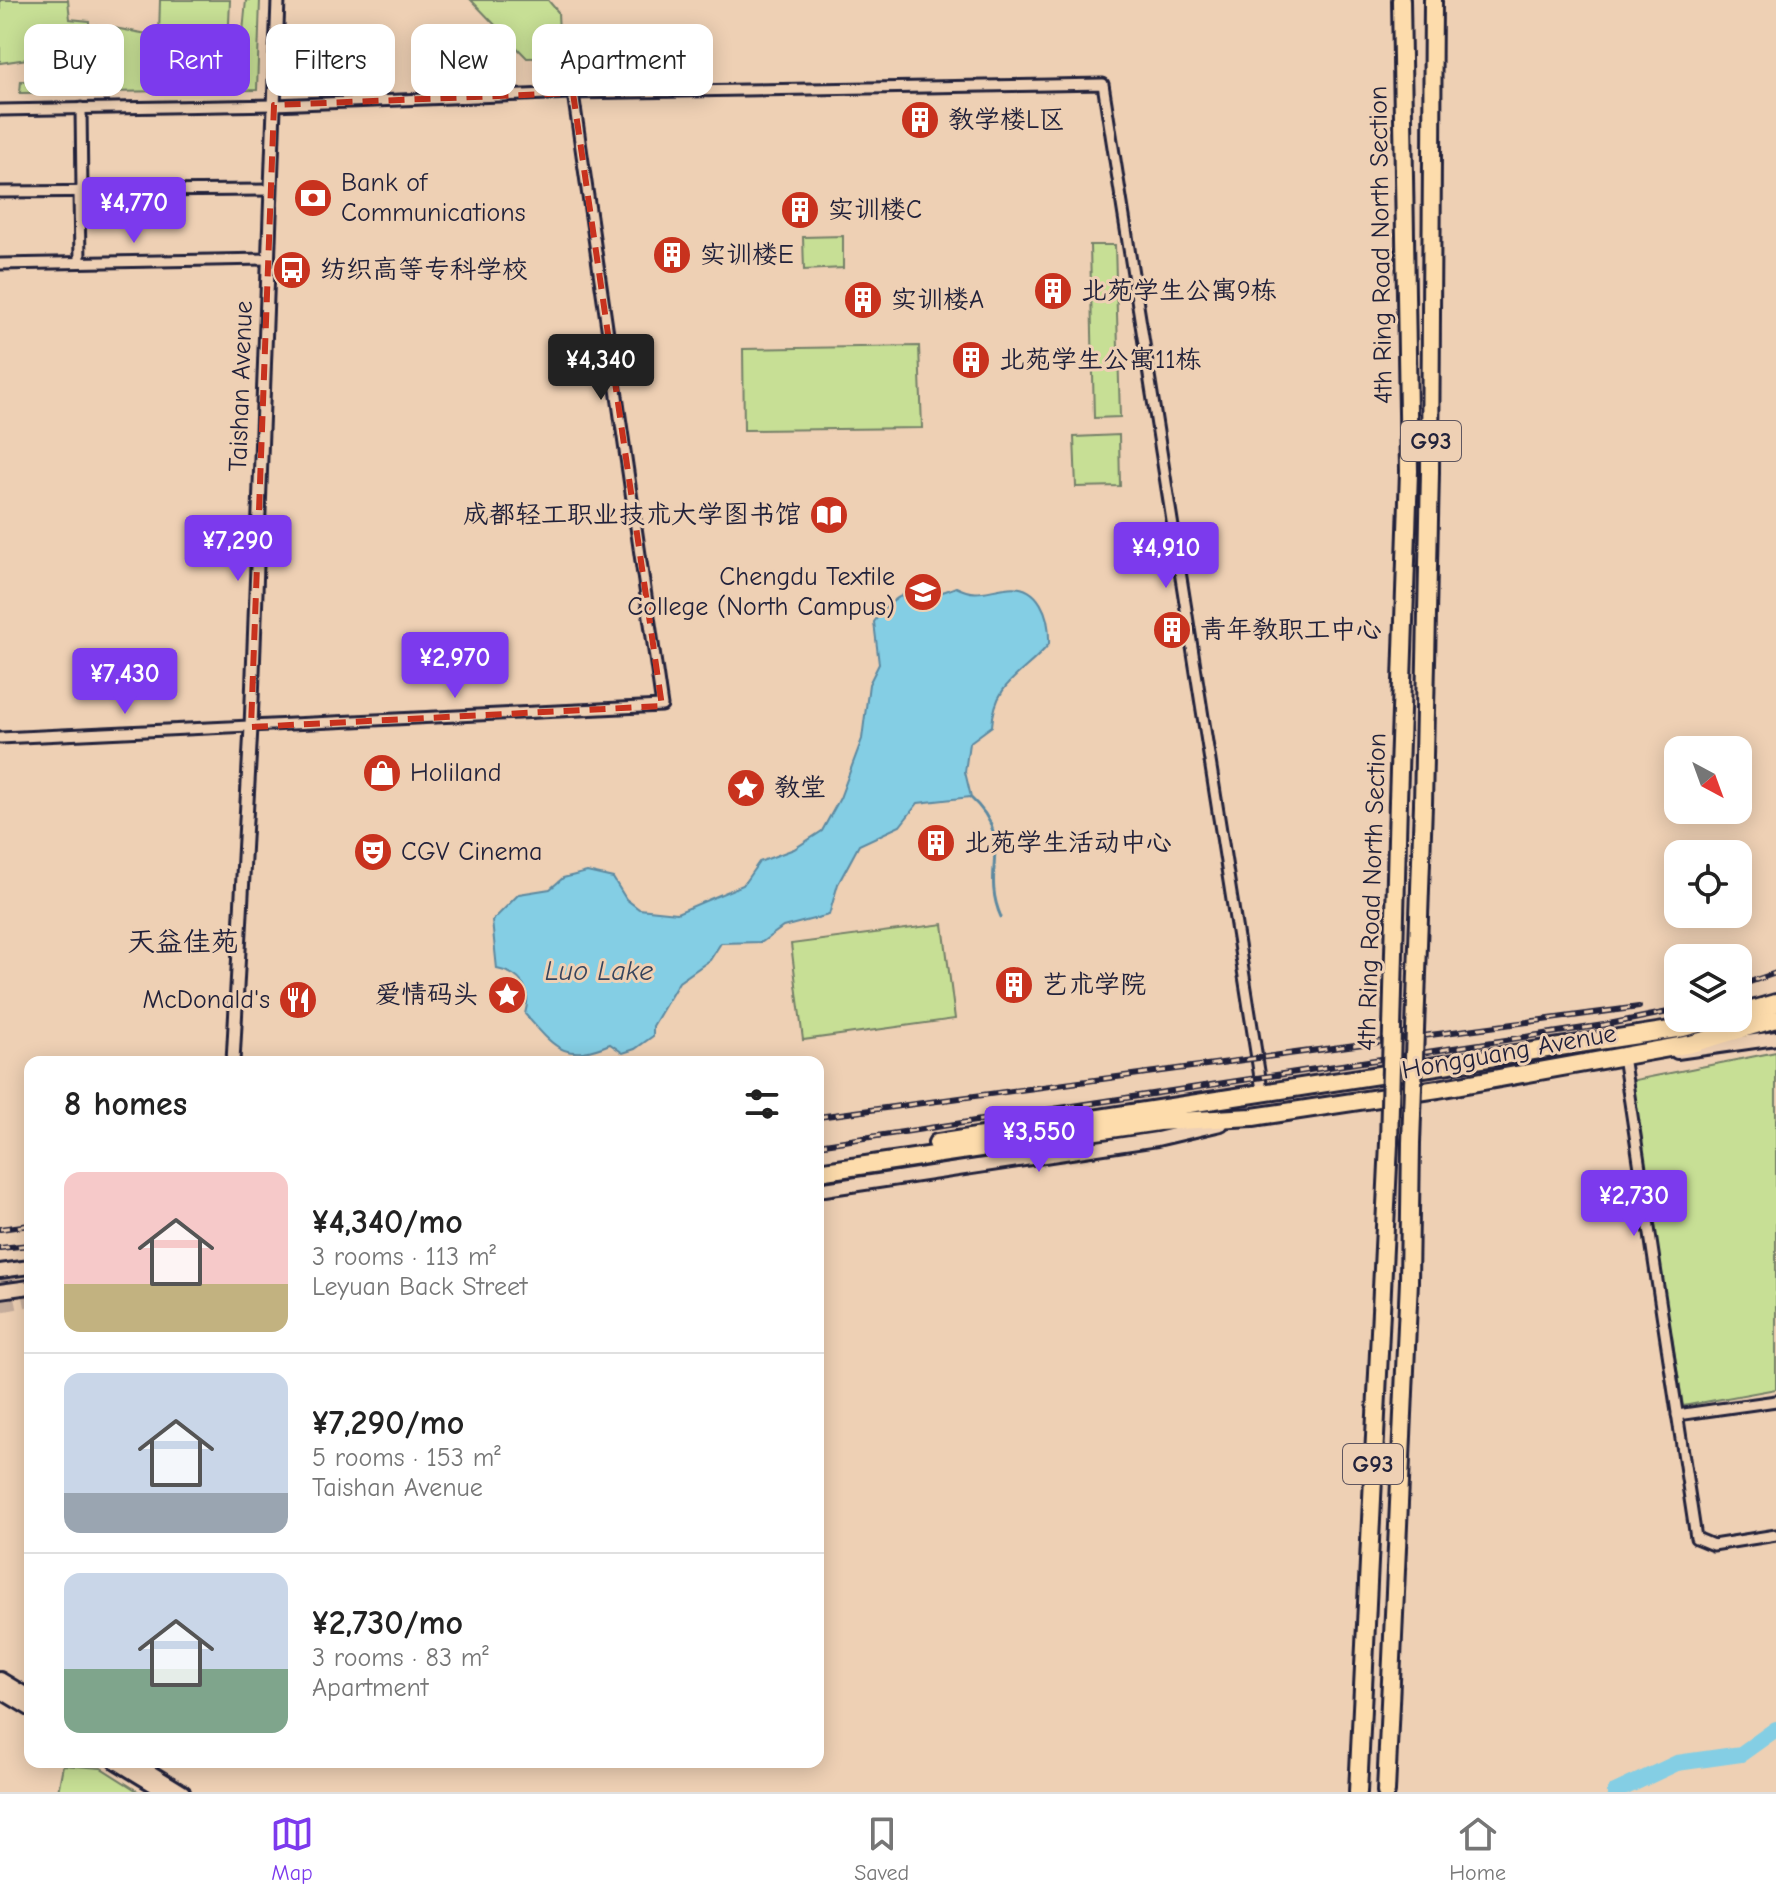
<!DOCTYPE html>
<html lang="en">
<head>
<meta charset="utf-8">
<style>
	:root { --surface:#fff; --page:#f2f2f2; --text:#222; --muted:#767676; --line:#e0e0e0; --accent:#7c3aed }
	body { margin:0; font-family:"Comic Neue","LXGW WenKai TC",sans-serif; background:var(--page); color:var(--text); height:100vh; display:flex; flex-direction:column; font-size:30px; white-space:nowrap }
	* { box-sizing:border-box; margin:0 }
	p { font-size:26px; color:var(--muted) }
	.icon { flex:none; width:44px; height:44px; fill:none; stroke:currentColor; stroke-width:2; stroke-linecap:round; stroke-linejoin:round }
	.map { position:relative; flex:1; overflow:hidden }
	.details { position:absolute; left:24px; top:1056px; width:800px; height:712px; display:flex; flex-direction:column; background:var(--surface); border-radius:16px; box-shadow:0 4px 20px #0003 }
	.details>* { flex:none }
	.top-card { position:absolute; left:24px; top:24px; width:800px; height:72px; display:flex; gap:16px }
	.needle { width:52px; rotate:139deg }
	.tools { position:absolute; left:1664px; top:736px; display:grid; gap:16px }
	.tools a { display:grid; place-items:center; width:88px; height:88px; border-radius:16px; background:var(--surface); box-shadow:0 4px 20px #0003; font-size:40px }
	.price { position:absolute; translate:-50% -68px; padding:0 18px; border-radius:8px; background:var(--accent); color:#fff; font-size:26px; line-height:52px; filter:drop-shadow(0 2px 4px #0008) }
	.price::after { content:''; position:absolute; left:50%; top:48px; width:24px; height:18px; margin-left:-12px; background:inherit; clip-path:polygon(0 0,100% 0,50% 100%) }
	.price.selected { background:#222; color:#fff }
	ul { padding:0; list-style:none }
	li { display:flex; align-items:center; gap:24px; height:200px; padding:0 40px }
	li+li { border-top:2px solid var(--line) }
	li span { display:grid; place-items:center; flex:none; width:224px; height:160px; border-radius:16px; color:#555 }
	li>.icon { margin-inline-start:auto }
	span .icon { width:96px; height:96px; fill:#fffc; stroke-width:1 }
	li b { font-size:34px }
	h2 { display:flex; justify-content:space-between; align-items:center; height:96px; padding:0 40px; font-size:34px }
	.chip { padding:0 28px; border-radius:16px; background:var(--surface); box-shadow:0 4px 20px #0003; font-size:28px; line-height:72px }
	.chip.selected { background:var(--accent); color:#fff }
	.menu { display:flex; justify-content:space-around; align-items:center; height:112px; border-top:2px solid var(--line); background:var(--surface); font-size:22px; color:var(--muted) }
	.menu a { display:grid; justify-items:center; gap:4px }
	.menu .selected { color:var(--accent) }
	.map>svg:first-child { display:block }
	.green { fill:#c7df95; stroke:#748068; stroke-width:2 }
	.water { fill:#84cee4; stroke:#5d89a0; stroke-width:2 }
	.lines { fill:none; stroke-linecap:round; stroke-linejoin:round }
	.stream { stroke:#5d89a0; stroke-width:3 }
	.river { stroke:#84cee4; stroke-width:16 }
	.trunk-tunnel { stroke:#c5ad9c; stroke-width:16; stroke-dasharray:16 8; stroke-linecap:butt }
	.minor-casing { stroke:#22223b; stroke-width:15 }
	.tertiary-casing { stroke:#22223b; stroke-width:17 }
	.secondary-casing { stroke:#22223b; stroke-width:18 }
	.trunk-casing { stroke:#22223b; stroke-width:22 }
	.motorway-casing { stroke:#22223b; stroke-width:22 }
	.minor { stroke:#eed0b4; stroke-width:9 }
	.tertiary { stroke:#eed0b4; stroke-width:11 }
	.secondary { stroke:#eed0b4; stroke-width:12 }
	.trunk { stroke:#fddcac; stroke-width:16 }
	.motorway { stroke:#fddcac; stroke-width:16 }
	.rail-casing { stroke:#22223b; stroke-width:6 }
	.rail { stroke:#eed0b4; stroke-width:3; stroke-dasharray:9; stroke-linecap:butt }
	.motorway-bridge-casing { stroke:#22223b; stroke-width:22; stroke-linecap:butt }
	.motorway-bridge { stroke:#fddcac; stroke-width:16 }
	.marked { fill:none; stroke:#c8321e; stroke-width:6; stroke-dasharray:16 10; stroke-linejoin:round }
	.labels { text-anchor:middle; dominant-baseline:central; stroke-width:6; stroke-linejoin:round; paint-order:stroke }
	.shield { fill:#eed0b4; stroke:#5f565f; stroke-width:2 }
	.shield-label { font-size:24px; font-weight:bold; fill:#22223b }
	.poi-label { font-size:26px; fill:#22223b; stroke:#eed0b4; text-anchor:start }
	.street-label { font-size:26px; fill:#22223b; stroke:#eed0b4 }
	.neighbourhood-label { font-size:28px; fill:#22223b; stroke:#eed0b4 }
	.water-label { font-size:28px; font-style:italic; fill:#36445d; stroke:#eed0b4 }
</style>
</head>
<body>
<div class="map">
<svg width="1776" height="1792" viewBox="0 0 1776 1792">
	<rect width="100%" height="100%" fill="#eed0b4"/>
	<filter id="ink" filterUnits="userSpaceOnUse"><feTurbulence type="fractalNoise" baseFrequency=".0125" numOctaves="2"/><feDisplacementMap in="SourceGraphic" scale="16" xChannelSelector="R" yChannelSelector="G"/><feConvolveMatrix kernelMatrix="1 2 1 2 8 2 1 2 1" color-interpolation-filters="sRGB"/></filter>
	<g filter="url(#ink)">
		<g class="green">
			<polygon points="0,0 68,0 70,19 89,21 90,75 60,74 66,36 47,56 0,63"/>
			<polygon points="160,0 230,0 228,47 241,53 246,0 260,0 257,90 20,93 21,81 92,82 97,25 159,36"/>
			<polygon points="471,0 548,0 558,12 560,57 527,58"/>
			<polygon points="843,236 843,268 804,270 803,237"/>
			<polygon points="1090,245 1115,245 1120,417 1094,418"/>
			<polygon points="919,346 922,428 744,430 743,349"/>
			<polygon points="1119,435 1120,486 1076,487 1074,437"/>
			<polygon points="943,924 955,1019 803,1040 791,944"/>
			<polygon points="1776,1052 1776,1389 1683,1406 1630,1081"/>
			<polygon points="63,1765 101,1768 139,1792 58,1792"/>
		</g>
		<path class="water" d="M956,587C976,597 984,591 1005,588C1040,582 1050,617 1049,644C1023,676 995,680 992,726L969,743L965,772L971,797L918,803L900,826L859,845L838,884L829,915L783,927L762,942L721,943L710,960L679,982L653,1026V1036L635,1049L623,1053L610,1044C564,1063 555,1048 525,1014C532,989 522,974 497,969L492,921L519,894L550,889L563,878L587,872L613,878L626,899L639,909L677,913L743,885L759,862L794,849L822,831L840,798L862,739L869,684L879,664L874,622C883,609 899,592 917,591C937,590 930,598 956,587Z"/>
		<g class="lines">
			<path class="stream" d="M970,797C1017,839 979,868 1001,917"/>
			<polyline class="river" points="1615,1792 1677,1763 1741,1754 1776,1729"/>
			<g class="trunk-tunnel">
				<polyline points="0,1283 30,1279"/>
				<polyline points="0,1304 30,1298"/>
			</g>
			<defs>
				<g id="minor">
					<polyline points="81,108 82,191"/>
					<polyline points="0,110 274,105 573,93 1103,84 1262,1090"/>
					<polyline points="79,191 80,262"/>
					<polyline points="0,192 270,190"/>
					<polyline points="0,264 268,259"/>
					<polyline points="0,738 662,706 573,93"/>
					<polyline points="1623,1056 1696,1538 1713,1545 1776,1535"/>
					<polyline points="1677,1415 1776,1401"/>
				</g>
				<polyline id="tertiary" points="233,1062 251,727 278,0"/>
				<g id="secondary">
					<polyline points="1677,1052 1776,1038"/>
					<polyline points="818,1190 1157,1139 1221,1124"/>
					<polyline points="0,1271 30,1267"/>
					<polyline points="0,1291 30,1287"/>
					<polyline points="0,1679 30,1697"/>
					<polyline points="0,1691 30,1709"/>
					<polyline points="116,1762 165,1792"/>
					<polyline points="134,1762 183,1792"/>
				</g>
				<g id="trunk">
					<polyline points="1738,1014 1776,1003"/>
					<polyline points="937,1143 1683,1028 1722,1018"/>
					<polyline points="818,1172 1158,1122 1253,1117 1438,1089 1691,1044 1776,1019"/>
				</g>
				<g id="motorway">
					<polyline points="1398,801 1409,471 1401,0"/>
					<polyline points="1423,804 1430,472 1433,0"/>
					<polyline points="1358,1792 1389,1143"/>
					<polyline points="1386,1792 1409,1281 1411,1143"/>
				</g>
			</defs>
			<use href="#minor" class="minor-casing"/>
			<use href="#tertiary" class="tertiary-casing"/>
			<use href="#secondary" class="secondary-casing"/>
			<use href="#trunk" class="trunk-casing"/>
			<use href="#motorway" class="motorway-casing"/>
			<use href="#minor" class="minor"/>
			<use href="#tertiary" class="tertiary"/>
			<use href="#secondary" class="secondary"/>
			<use href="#trunk" class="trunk"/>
			<use href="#motorway" class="motorway"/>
			<defs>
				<g id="rail">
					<polyline points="1738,986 1776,973"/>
					<polyline points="818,1117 1639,1007"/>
					<polyline points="818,1145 1604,1025 1678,1010"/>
					<polyline points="0,1229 30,1225"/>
					<polyline points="0,1248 30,1245"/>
				</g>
			</defs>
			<use href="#rail" class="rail-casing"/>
			<use href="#rail" class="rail"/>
			<defs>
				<g id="motorway-bridge">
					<polyline points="1389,1143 1398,801"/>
					<polyline points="1411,1143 1423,804"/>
				</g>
			</defs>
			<use href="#motorway-bridge" class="motorway-bridge-casing"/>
			<use href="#motorway-bridge" class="motorway-bridge"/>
		</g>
	</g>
	<path class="marked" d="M573,93L662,706L251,727L274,105Z"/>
	<defs>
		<symbol id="building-disc" viewBox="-11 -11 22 22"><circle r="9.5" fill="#c8321e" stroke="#eed0b4"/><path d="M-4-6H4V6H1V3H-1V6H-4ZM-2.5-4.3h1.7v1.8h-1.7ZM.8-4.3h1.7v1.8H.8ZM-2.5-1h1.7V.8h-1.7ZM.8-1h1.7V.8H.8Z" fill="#fff"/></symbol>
		<symbol id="bank-disc" viewBox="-11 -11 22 22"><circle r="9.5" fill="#c8321e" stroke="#eed0b4"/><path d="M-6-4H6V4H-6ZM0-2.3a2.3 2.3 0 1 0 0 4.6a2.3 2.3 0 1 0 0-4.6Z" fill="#fff"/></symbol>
		<symbol id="bus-disc" viewBox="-11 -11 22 22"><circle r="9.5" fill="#c8321e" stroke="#eed0b4"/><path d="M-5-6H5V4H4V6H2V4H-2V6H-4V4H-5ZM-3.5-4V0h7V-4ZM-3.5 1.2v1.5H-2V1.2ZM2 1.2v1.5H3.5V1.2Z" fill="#fff"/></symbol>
		<symbol id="library-disc" viewBox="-11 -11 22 22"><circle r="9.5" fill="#c8321e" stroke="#eed0b4"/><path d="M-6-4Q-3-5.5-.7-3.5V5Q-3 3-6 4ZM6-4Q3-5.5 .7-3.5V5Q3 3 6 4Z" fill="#fff"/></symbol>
		<symbol id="university-disc" viewBox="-11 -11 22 22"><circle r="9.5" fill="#c8321e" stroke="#eed0b4"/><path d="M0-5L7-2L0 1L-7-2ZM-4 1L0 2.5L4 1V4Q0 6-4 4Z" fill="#fff"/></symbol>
		<symbol id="shop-disc" viewBox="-11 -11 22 22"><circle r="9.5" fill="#c8321e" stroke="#eed0b4"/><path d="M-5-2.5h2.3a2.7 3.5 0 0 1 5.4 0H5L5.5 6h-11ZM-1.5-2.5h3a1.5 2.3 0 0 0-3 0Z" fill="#fff"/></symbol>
		<symbol id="sight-disc" viewBox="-11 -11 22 22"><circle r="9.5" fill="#c8321e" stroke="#eed0b4"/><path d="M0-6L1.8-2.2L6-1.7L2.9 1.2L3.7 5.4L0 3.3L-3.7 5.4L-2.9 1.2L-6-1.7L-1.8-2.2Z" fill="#fff"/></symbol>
		<symbol id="theatre-disc" viewBox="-11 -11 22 22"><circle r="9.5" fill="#c8321e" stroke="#eed0b4"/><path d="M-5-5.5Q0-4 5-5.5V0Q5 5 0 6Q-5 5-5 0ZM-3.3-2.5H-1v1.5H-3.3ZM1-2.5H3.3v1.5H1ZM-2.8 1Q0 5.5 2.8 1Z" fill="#fff"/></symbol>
		<symbol id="restaurant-disc" viewBox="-11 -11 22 22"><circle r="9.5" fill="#c8321e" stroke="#eed0b4"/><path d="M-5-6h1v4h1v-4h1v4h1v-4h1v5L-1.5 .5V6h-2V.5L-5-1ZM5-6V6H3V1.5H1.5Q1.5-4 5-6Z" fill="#fff"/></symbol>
	</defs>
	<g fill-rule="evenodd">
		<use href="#building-disc" x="898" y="98" width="44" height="44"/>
		<use href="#bank-disc" x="291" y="176" width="44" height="44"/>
		<use href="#building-disc" x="778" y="188" width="44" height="44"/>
		<use href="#building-disc" x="650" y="233" width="44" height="44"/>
		<use href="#bus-disc" x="270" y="248" width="44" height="44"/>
		<use href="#building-disc" x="1031" y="269" width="44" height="44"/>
		<use href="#building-disc" x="841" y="278" width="44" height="44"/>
		<use href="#building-disc" x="949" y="338" width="44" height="44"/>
		<use href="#library-disc" x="807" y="493" width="44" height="44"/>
		<use href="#university-disc" x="901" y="570" width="44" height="44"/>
		<use href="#building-disc" x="1150" y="608" width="44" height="44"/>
		<use href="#shop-disc" x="360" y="751" width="44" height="44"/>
		<use href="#sight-disc" x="724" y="766" width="44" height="44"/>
		<use href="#building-disc" x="914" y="821" width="44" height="44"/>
		<use href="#theatre-disc" x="351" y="830" width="44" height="44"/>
		<use href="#building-disc" x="992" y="963" width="44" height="44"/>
		<use href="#sight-disc" x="485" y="973" width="44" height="44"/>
		<use href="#restaurant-disc" x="276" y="978" width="44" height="44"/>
	</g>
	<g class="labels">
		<g class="shield">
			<rect x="1401" y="421" width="60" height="40" rx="6"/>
			<rect x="1343" y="1444" width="60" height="40" rx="6"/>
		</g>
		<g class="shield-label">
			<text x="1431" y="441">G93</text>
			<text x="1373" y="1464">G93</text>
		</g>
		<g class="poi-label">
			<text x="948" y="120">教学楼L区</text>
			<text x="341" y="183">Bank of<tspan x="341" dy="30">Communications</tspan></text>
			<text x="828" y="210">实训楼C</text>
			<text x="700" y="255">实训楼E</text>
			<text x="320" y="270">纺织高等专科学校</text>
			<text x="1081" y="291">北苑学生公寓9栋</text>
			<text x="891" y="300">实训楼A</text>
			<text x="999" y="360">北苑学生公寓11栋</text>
			<text x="801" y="515" text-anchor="end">成都轻工职业技术大学图书馆</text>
			<text x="895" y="577" text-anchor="end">Chengdu Textile<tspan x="895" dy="30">College (North Campus)</tspan></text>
			<text x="1200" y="630">青年教职工中心</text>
			<text x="410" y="773">Holiland</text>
			<text x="774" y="788">教堂</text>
			<text x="964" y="843">北苑学生活动中心</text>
			<text x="401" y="852">CGV Cinema</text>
			<text x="1042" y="985">艺术学院</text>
			<text x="479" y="995" text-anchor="end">爱情码头</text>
			<text x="270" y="1000" text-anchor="end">McDonald's</text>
		</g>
		<g class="street-label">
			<text transform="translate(1381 245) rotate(-91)">4th Ring Road North Section</text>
			<text transform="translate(241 386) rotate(-88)">Taishan Avenue</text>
			<text transform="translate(1372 892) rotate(-88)">4th Ring Road North Section</text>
			<text transform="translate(1509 1052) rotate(-10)">Hongguang Avenue</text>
		</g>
		<g class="neighbourhood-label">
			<text x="183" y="942">天益佳苑</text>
		</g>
		<g class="water-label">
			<text x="599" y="971">Luo Lake</text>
		</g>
	</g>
</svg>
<div class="tools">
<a><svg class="needle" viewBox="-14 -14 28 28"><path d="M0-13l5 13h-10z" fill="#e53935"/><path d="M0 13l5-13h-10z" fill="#767676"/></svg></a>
<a><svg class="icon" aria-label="locate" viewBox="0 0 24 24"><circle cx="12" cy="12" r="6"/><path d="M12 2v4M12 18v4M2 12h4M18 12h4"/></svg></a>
<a><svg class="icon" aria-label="layers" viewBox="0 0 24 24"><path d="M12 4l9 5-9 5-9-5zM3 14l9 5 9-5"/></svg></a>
</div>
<b class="price" style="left:134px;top:245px">¥4,770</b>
<b class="price selected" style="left:601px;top:402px">¥4,340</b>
<b class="price" style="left:238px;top:583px">¥7,290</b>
<b class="price" style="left:1166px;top:590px">¥4,910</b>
<b class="price" style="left:455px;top:700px">¥2,970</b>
<b class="price" style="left:125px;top:716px">¥7,430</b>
<b class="price" style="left:1039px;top:1174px">¥3,550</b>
<b class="price" style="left:1634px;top:1238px">¥2,730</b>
<div class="top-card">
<a class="chip">Buy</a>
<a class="chip selected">Rent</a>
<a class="chip">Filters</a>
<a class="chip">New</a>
<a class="chip">Apartment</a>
</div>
<section class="details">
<h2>8 homes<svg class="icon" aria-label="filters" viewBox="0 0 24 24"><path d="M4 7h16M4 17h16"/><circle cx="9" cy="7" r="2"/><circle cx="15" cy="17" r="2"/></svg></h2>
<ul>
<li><span style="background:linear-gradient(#f6c9c9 70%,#c2b280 0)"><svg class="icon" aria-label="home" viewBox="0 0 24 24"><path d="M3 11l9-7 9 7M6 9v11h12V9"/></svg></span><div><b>¥4,340/mo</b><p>3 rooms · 113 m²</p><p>Leyuan Back Street</p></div></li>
<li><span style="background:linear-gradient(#c9d6e8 75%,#9aa5b1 0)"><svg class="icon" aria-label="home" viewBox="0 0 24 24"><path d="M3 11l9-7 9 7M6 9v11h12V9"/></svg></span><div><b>¥7,290/mo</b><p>5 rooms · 153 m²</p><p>Taishan Avenue</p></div></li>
<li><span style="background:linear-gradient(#c9d6e8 60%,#7fa58c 0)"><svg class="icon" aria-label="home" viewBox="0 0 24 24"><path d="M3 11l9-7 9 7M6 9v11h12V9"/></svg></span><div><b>¥2,730/mo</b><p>3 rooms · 83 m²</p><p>Apartment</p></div></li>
</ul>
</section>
</div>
<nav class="menu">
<a class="selected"><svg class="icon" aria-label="map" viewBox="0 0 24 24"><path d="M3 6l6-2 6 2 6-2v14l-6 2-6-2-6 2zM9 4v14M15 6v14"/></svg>Map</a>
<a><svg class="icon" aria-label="saved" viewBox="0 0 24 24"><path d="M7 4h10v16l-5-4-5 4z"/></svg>Saved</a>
<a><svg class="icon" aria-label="home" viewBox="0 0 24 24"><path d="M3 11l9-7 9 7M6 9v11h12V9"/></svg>Home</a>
</nav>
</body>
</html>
